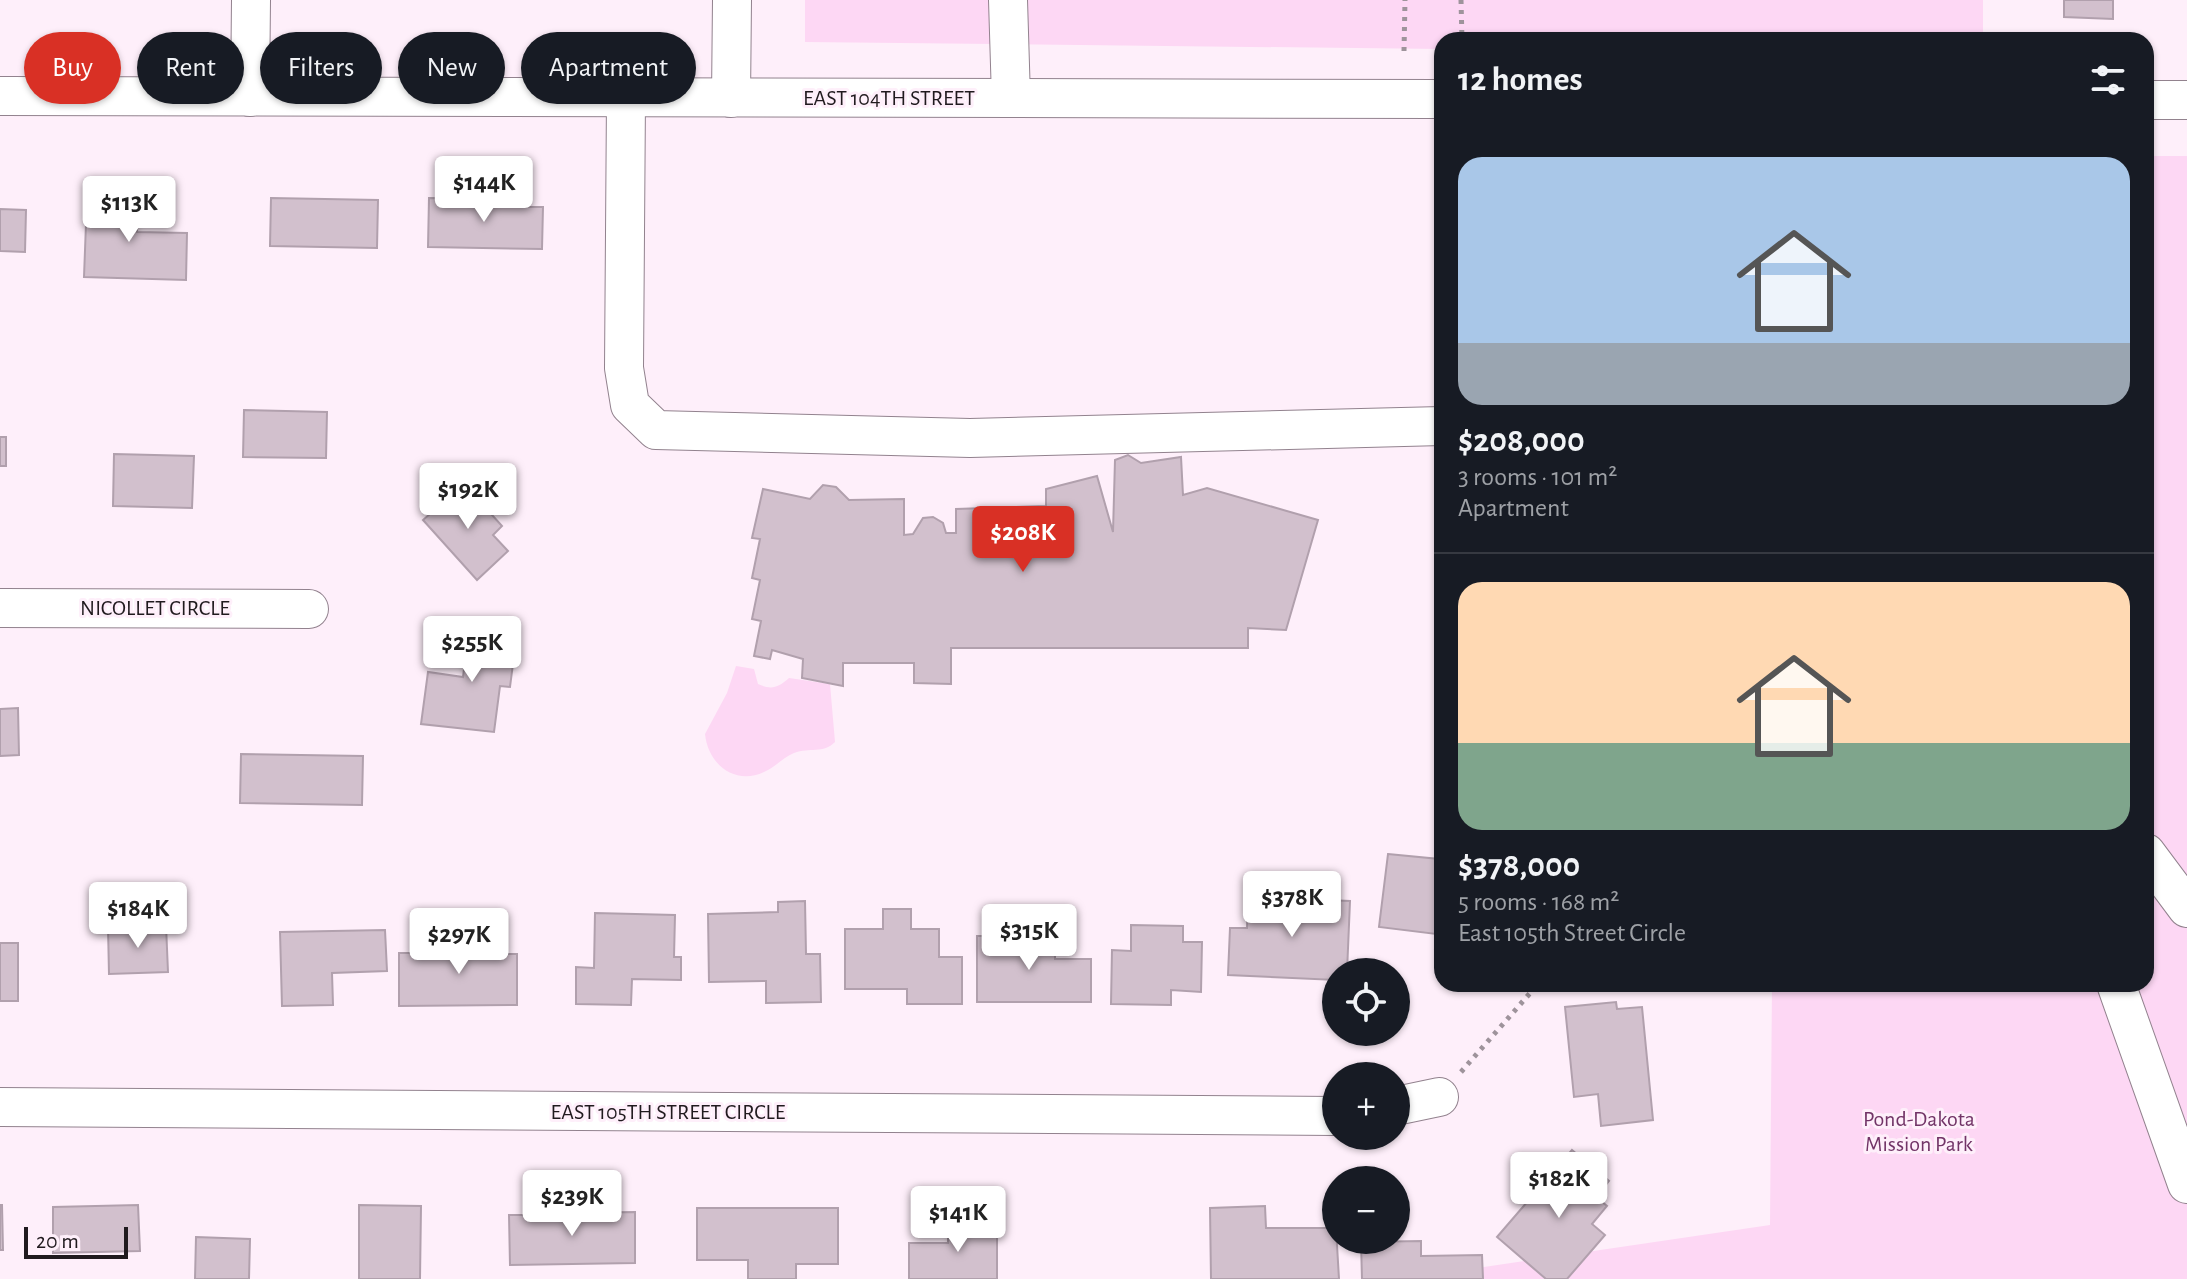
<!DOCTYPE html>
<html lang="en">
<head>
<meta charset="utf-8">
<style>
	:root { --surface:#171b24; --page:#20242c; --text:#f1f3f6; --muted:#9ea1a6; --line:#363941; --accent:#d93025 }
	body { margin:0; font-family:"Alegreya Sans",sans-serif; background:var(--page); color:var(--text); height:100vh; display:flex; flex-direction:column; font-size:30px; white-space:nowrap }
	* { box-sizing:border-box; margin:0 }
	p { font-size:26px; color:var(--muted) }
	.icon { flex:none; width:44px; height:44px; fill:none; stroke:currentColor; stroke-width:2; stroke-linecap:round; stroke-linejoin:round }
	.map { position:relative; flex:1; overflow:hidden }
	.drawer { position:absolute; left:1434px; top:32px; width:720px; height:960px; display:flex; flex-direction:column; background:var(--surface); border-radius:24px; box-shadow:0 2px 6px #0004 }
	.drawer>* { flex:none }
	.banner { position:absolute; left:24px; top:32px; width:760px; height:72px; display:flex; gap:16px }
	.controls { position:absolute; left:1322px; top:958px; display:grid; gap:16px }
	.controls a { display:grid; place-items:center; width:88px; height:88px; border-radius:50%; background:var(--surface); box-shadow:0 2px 6px #0004; font-size:40px }
	.scale { position:absolute; left:24px; bottom:20px; width:104px; box-sizing:border-box; padding-left:8px; border:4px solid #201a1e; border-top:0; font-size:22px; line-height:28px; white-space:nowrap; color:#201a1e; -webkit-text-stroke:6px #feeffa; paint-order:stroke }
	.price { position:absolute; translate:-50% -68px; padding:0 18px; border-radius:8px; background:#fff; color:#222; font-size:26px; line-height:52px; filter:drop-shadow(0 2px 4px #0008) }
	.price::after { content:''; position:absolute; left:50%; top:48px; width:24px; height:18px; margin-left:-12px; background:inherit; clip-path:polygon(0 0,100% 0,50% 100%) }
	.price.selected { background:var(--accent); color:#fff }
	ul { padding:0; list-style:none }
	li { display:grid; align-content:center; gap:16px; height:424px; padding:0 24px }
	li+li { border-top:2px solid var(--line) }
	li span { display:grid; place-items:center; height:248px; border-radius:24px; color:#555 }
	li>.icon { margin-inline-start:auto }
	span .icon { width:144px; height:144px; fill:#fffc; stroke-width:1 }
	li b { font-size:34px }
	h2 { display:flex; justify-content:space-between; align-items:center; height:96px; padding:0 24px; font-size:34px }
	.tag { padding:0 28px; border-radius:36px; background:var(--surface); box-shadow:0 2px 6px #0004; font-size:28px; line-height:72px }
	.tag.selected { background:var(--accent); color:#fff }
	.map>svg:first-child { display:block }
	.green { fill:#fdd7f4 }
	.building { fill:#d2c0cd; stroke:#b1a0ad; stroke-width:2 }
	.lines { fill:none; stroke-linecap:round; stroke-linejoin:round }
	.minor-casing { stroke:#92828e; stroke-width:40 }
	.path { stroke:#9e939b; stroke-width:5; stroke-dasharray:4 6; stroke-linecap:butt }
	.minor { stroke:#fff; stroke-width:38 }
	.labels { text-anchor:middle; dominant-baseline:central; stroke-width:6; stroke-linejoin:round; paint-order:stroke }
	.street-label { font-size:22px; fill:#201a1e; stroke:#feeffa }
	.park-label { font-size:22px; fill:#723467; stroke:#feeffa }
</style>
</head>
<body>
<div class="map">
<svg width="2187" height="1279" viewBox="0 0 2187 1279">
	<rect width="100%" height="100%" fill="#feeffa"/>
	<g class="green">
		<polygon points="805,0 1983,0 1983,40 1442,40 1442,49 805,42"/>
		<polygon points="2146,156 2187,156 2187,1279 1442,1279 1457,1271 1770,1225 1772,984 2146,984"/>
		<path d="M736,666L754,669L758,684C771,690 778,688 789,678L830,684L835,742C823,754 810,747 794,753C784,757 777,765 768,770C737,788 708,765 705,734L727,693Z"/>
	</g>
	<g class="building">
		<polygon points="2064,0 2113,0 2113,19 2064,17"/>
		<polygon points="87,197 138,199 137,232 187,233 186,280 84,277"/>
		<polygon points="271,198 378,200 377,248 270,246"/>
		<polygon points="429,198 511,199 511,207 543,207 542,249 428,247"/>
		<polygon points="0,209 26,210 25,252 0,251"/>
		<polygon points="244,410 327,412 326,458 243,457"/>
		<rect x="0" y="437" width="6" height="29"/>
		<polygon points="114,454 194,456 192,508 113,506"/>
		<polygon points="1128,455 1141,463 1181,457 1183,495 1207,488 1318,520 1286,630 1248,628 1248,648 951,648 951,684 914,683 914,663 843,663 843,686 802,678 803,659 772,650 770,659 754,656 761,621 752,619 760,580 752,578 760,539 752,538 763,489 810,499 823,485 836,487 849,500 904,499 904,535 913,534 923,518 933,517 943,523 946,533 956,533 956,509 1046,506 1046,489 1097,476 1113,532 1115,460"/>
		<polygon points="464,484 502,526 493,535 508,551 477,580 423,520"/>
		<polygon points="469,627 517,633 510,687 500,686 494,732 421,724 428,672 463,677"/>
		<polygon points="18,708 19,755 0,756 0,709"/>
		<polygon points="241,754 363,756 362,805 240,803"/>
		<polygon points="1388,854 1439,859 1437,873 1442,873 1442,950 1435,949 1437,934 1379,927"/>
		<polygon points="1248,897 1350,901 1347,972 1336,972 1336,980 1228,975 1230,928 1247,928"/>
		<polygon points="805,901 806,954 820,954 821,1002 766,1003 766,981 709,982 708,914 778,912 778,902"/>
		<polygon points="883,909 911,909 911,929 939,929 939,957 962,957 962,1004 907,1004 907,989 845,989 845,929 883,929"/>
		<polygon points="595,913 675,915 674,957 681,957 681,980 632,979 631,1005 576,1004 576,967 594,968"/>
		<polygon points="166,925 168,972 109,974 108,927"/>
		<polygon points="1131,925 1183,926 1183,942 1202,942 1201,992 1171,990 1171,1005 1111,1004 1112,950 1131,951"/>
		<polygon points="385,930 387,971 332,973 333,1005 282,1006 280,932"/>
		<polygon points="977,936 1055,936 1055,959 1091,959 1091,1002 977,1002"/>
		<polygon points="443,938 493,938 493,954 517,954 517,1005 399,1006 399,953 443,953"/>
		<rect x="0" y="943" width="18" height="58"/>
		<polygon points="1616,1002 1617,1009 1642,1007 1653,1120 1601,1126 1598,1094 1574,1097 1565,1007"/>
		<polygon points="1572,1150 1609,1181 1596,1197 1607,1206 1592,1224 1605,1235 1567,1279 1546,1279 1497,1237"/>
		<polygon points="539,1204 561,1204 561,1213 635,1212 635,1263 510,1265 509,1215 539,1215"/>
		<polygon points="0,1205 2,1205 3,1250 0,1250"/>
		<polygon points="138,1205 140,1251 53,1253 53,1207"/>
		<polygon points="359,1205 421,1206 420,1279 359,1279"/>
		<polygon points="1265,1206 1266,1228 1336,1228 1339,1279 1211,1279 1210,1208"/>
		<polygon points="697,1208 838,1208 838,1264 796,1264 796,1279 748,1279 748,1260 697,1260"/>
		<polygon points="948,1221 997,1222 997,1279 909,1279 909,1243 948,1243"/>
		<polygon points="196,1237 250,1239 249,1279 195,1279"/>
		<polygon points="1421,1241 1421,1256 1482,1255 1483,1279 1362,1279 1361,1242"/>
	</g>
	<g class="lines">
		<defs>
			<g id="minor">
				<polyline points="1008,0 1011,98"/>
				<polyline points="0,96 1442,99"/>
				<polyline points="250,97 251,0"/>
				<polyline points="626,98 624,368 630,405 656,430 970,438 1442,426"/>
				<polyline points="731,98 732,0"/>
				<polyline points="2146,100 2187,100"/>
				<polyline points="0,608 309,609"/>
				<polyline points="2146,853 2187,908"/>
				<polyline points="2116,984 2187,1184"/>
				<polyline points="1396,1106 1439,1097"/>
				<polyline points="0,1107 1336,1116"/>
			</g>
		</defs>
		<use href="#minor" class="minor-casing"/>
		<g class="path">
			<polyline points="1461,0 1462,40"/>
			<polyline points="1404,51 1405,0"/>
			<polyline points="1461,1072 1538,984"/>
		</g>
		<use href="#minor" class="minor"/>
	</g>
	<g class="labels">
		<g class="street-label">
			<text x="889" y="98">EAST 104TH STREET</text>
			<text x="155" y="608">NICOLLET CIRCLE</text>
			<text x="668" y="1112">EAST 105TH STREET CIRCLE</text>
		</g>
		<g class="park-label">
			<text x="1919" y="1119">Pond-Dakota<tspan x="1919" dy="25">Mission Park</tspan></text>
		</g>
	</g>
</svg>
<div class="controls">
<a><svg class="icon" aria-label="locate" viewBox="0 0 24 24"><circle cx="12" cy="12" r="6"/><path d="M12 2v4M12 18v4M2 12h4M18 12h4"/></svg></a>
<a>+</a>
<a>−</a>
</div>
<div class="scale">20 m</div>
<b class="price" style="left:484px;top:224px">$144K</b>
<b class="price" style="left:129px;top:244px">$113K</b>
<b class="price" style="left:468px;top:531px">$192K</b>
<b class="price selected" style="left:1023px;top:574px">$208K</b>
<b class="price" style="left:472px;top:684px">$255K</b>
<b class="price" style="left:1292px;top:939px">$378K</b>
<b class="price" style="left:138px;top:950px">$184K</b>
<b class="price" style="left:1029px;top:972px">$315K</b>
<b class="price" style="left:459px;top:976px">$297K</b>
<b class="price" style="left:1559px;top:1220px">$182K</b>
<b class="price" style="left:572px;top:1238px">$239K</b>
<b class="price" style="left:958px;top:1254px">$141K</b>
<div class="banner">
<a class="tag selected">Buy</a>
<a class="tag">Rent</a>
<a class="tag">Filters</a>
<a class="tag">New</a>
<a class="tag">Apartment</a>
</div>
<section class="drawer">
<h2>12 homes<svg class="icon" aria-label="filters" viewBox="0 0 24 24"><path d="M4 7h16M4 17h16"/><circle cx="9" cy="7" r="2"/><circle cx="15" cy="17" r="2"/></svg></h2>
<ul>
<li><span style="background:linear-gradient(#a9c7e8 75%,#9aa5b1 0)"><svg class="icon" aria-label="home" viewBox="0 0 24 24"><path d="M3 11l9-7 9 7M6 9v11h12V9"/></svg></span><div><b>$208,000</b><p>3 rooms · 101 m²</p><p>Apartment</p></div></li>
<li><span style="background:linear-gradient(#ffd9b3 65%,#7fa58c 0)"><svg class="icon" aria-label="home" viewBox="0 0 24 24"><path d="M3 11l9-7 9 7M6 9v11h12V9"/></svg></span><div><b>$378,000</b><p>5 rooms · 168 m²</p><p>East 105th Street Circle</p></div></li>
</ul>
</section>
</div>
</body>
</html>
